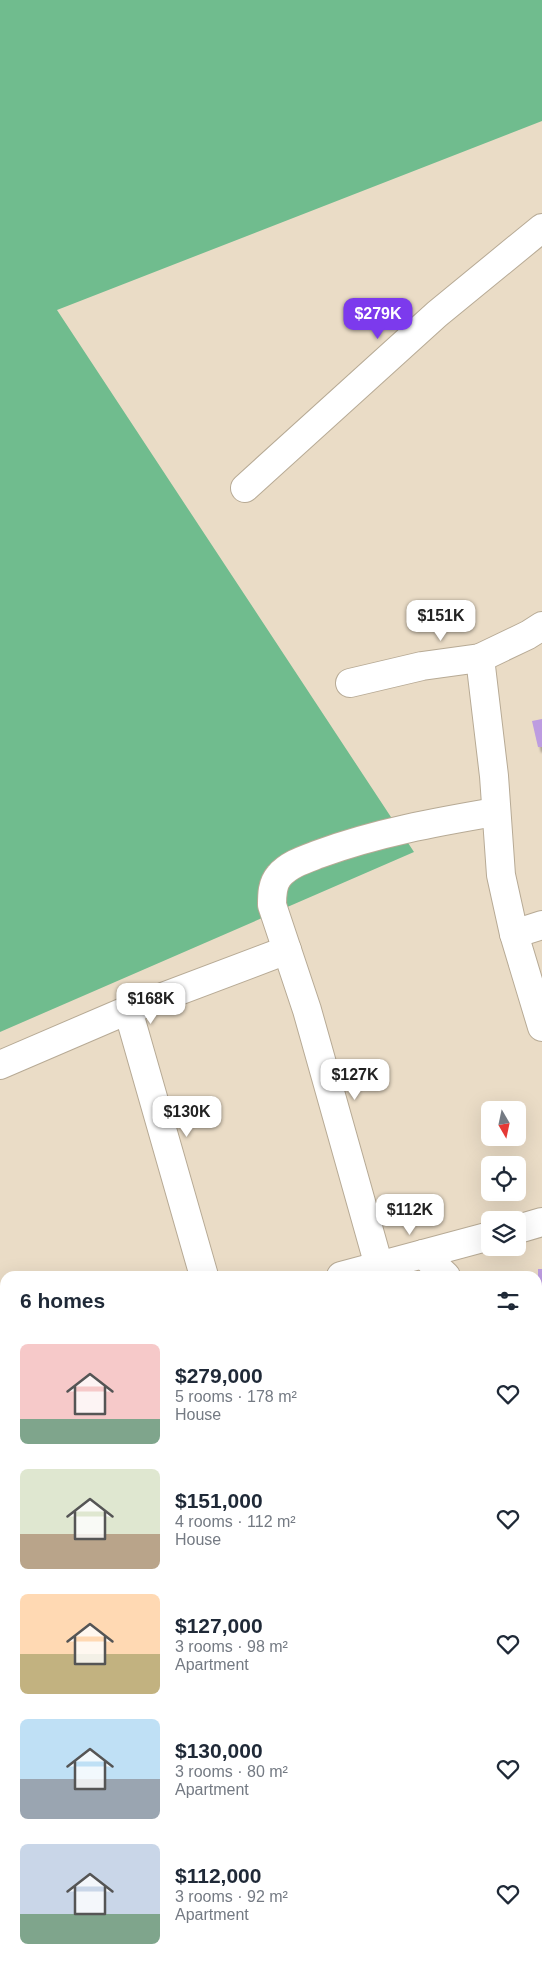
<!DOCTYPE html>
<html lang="en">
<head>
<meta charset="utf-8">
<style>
	:root { --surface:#fff; --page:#f6f6f7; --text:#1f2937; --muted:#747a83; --accent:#7c3aed }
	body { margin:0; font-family:Helvetica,sans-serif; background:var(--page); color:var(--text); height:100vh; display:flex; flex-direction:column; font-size:19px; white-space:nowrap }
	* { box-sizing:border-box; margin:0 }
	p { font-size:16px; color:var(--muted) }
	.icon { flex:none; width:28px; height:28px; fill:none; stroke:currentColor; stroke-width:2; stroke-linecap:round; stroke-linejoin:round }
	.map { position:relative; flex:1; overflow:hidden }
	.drawer { position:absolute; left:0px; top:1271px; width:542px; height:696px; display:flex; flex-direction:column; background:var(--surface); border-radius:15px 15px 0 0; box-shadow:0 5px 20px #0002 }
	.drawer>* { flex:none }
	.needle { width:32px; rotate:171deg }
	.fabs { position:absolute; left:481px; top:1101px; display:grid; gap:10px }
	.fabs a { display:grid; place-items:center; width:45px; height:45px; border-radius:8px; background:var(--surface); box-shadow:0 5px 20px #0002; font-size:25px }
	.price { position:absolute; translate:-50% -42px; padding:0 11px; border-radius:10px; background:#fff; color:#222; font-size:16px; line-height:32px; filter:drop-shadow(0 1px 2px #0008) }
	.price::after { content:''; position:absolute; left:50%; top:30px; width:15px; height:11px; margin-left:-8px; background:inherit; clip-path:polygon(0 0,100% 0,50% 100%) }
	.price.selected { background:var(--accent); color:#fff }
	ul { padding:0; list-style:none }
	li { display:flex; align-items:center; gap:15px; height:125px; padding:0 20px }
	li span { display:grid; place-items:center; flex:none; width:140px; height:100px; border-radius:8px; color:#555 }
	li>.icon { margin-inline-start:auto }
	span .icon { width:60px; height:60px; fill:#fffc; stroke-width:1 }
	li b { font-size:21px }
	h2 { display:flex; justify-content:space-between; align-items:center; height:60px; padding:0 20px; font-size:21px }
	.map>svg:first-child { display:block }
	.forest { fill:#70bc8e }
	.building { fill:#bd9ce0; filter:url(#shadow) }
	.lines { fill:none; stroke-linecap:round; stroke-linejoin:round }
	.minor-casing { stroke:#b7aa95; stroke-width:30 }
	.secondary-casing { stroke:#b7aa95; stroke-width:30 }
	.minor { stroke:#fff; stroke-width:28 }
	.secondary { stroke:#fff; stroke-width:28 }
</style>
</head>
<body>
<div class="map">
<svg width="542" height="1967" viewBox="0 0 542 1967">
	<defs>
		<filter id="shadow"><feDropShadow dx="3" dy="5.5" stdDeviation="1" flood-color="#0004"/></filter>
	</defs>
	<rect width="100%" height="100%" fill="#eadcc6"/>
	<polygon class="forest" points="0,0 542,0 542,121 57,310 414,852 0,1032"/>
	<g class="building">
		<polygon points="542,719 542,747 538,747 532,721"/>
		<rect x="538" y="1269" width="4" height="50"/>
		<polygon points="0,1626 5,1630 5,1655 3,1653 0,1656"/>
		<polygon points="0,1684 5,1688 5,1691 0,1697"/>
		<polygon points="5,1693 5,1739 0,1734 0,1698"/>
		<polygon points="5,1749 5,1775 0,1770 0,1754"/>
	</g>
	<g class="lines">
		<defs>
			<g id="minor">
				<polyline points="245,488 437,314 542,228"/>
				<polyline points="480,658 494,776 501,875 514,934 542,1027"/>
				<polyline points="350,683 422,666 480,658 528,635 542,626"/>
				<polyline points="514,934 542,925"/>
				<polyline points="128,1010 204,1276"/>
				<polyline points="0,1065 128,1010 287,950"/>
				<polyline points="423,1254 446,1276"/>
				<path d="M379,1266L307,1010L272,905C272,895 272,884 279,876C289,864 306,859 319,854C376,833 436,822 495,812"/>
				<polyline points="538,1362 542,1366"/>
				<polyline points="0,1387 5,1389"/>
				<polyline points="538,1574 542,1569"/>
				<polyline points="538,1606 542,1610"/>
				<polyline points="0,1611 5,1615"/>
				<polyline points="538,1861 542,1866"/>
				<polyline points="0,1891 5,1896"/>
				<polyline points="80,1962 85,1967"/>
				<polyline points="384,1962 389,1967"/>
				<polyline points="199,1967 203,1962"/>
			</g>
			<g id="secondary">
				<polyline points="518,1229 542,1222"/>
				<polyline points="341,1276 490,1236"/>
				<polyline points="0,1438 5,1433"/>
			</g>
		</defs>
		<use href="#minor" class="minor-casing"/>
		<use href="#secondary" class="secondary-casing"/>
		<use href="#minor" class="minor"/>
		<use href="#secondary" class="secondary"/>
	</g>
</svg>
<div class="fabs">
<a><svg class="needle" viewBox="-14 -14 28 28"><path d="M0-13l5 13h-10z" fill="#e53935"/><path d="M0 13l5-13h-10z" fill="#747a83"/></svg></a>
<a><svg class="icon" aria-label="locate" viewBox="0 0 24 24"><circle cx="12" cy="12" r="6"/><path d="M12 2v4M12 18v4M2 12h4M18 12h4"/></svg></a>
<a><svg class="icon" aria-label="layers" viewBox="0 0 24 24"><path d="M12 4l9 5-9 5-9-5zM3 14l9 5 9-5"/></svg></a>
</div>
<b class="price selected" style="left:378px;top:340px">$279K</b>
<b class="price" style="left:441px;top:642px">$151K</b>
<b class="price" style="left:151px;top:1025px">$168K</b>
<b class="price" style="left:355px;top:1101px">$127K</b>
<b class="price" style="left:187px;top:1138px">$130K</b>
<b class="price" style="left:410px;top:1236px">$112K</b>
<section class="drawer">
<h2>6 homes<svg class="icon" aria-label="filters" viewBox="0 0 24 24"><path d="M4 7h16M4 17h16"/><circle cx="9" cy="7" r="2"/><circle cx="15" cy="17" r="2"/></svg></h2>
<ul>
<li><span style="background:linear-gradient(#f6c9c9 75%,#7fa58c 0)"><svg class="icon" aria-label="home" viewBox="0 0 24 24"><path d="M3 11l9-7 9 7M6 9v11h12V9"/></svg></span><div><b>$279,000</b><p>5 rooms · 178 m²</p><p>House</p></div><svg class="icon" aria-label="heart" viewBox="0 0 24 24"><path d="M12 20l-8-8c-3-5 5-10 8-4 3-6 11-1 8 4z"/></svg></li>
<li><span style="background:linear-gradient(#dfe7d0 65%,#b9a48a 0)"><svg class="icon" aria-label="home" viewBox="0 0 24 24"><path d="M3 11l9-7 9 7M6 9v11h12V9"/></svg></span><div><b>$151,000</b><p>4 rooms · 112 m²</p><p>House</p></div><svg class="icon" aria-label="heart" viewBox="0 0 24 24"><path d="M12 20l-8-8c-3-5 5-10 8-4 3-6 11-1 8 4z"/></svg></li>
<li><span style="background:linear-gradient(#ffd9b3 60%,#c2b280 0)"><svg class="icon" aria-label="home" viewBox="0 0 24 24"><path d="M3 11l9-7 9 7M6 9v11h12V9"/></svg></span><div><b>$127,000</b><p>3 rooms · 98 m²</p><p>Apartment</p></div><svg class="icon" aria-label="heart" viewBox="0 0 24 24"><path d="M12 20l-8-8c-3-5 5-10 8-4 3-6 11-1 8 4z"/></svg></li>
<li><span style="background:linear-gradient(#bfe0f5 60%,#9aa5b1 0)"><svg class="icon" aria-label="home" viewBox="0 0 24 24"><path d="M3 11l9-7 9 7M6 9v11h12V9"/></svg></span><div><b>$130,000</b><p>3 rooms · 80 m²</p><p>Apartment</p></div><svg class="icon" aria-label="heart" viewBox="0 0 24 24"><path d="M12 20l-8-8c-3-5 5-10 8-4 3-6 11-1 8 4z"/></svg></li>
<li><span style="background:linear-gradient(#c9d6e8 70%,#7fa58c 0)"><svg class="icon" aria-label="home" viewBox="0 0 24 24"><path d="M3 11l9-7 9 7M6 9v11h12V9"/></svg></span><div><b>$112,000</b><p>3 rooms · 92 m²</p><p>Apartment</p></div><svg class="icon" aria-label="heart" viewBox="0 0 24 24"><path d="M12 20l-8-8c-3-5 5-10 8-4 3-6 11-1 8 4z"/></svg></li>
</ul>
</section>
</div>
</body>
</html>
